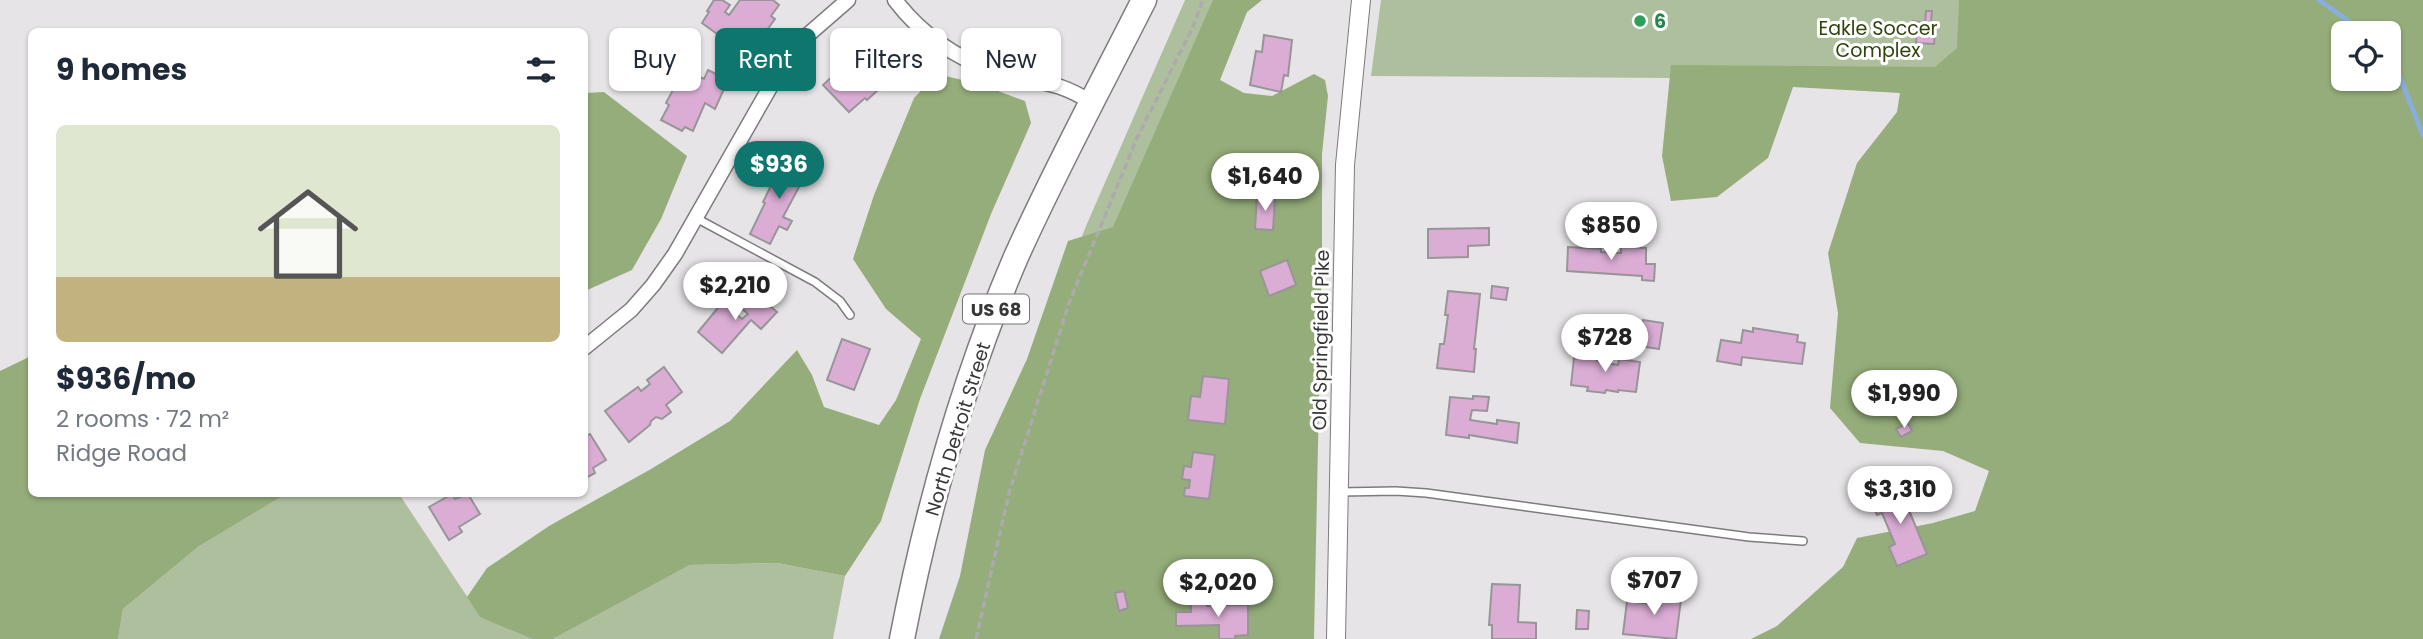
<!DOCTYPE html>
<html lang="en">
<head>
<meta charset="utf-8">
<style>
	:root { --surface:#fff; --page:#f2f2f3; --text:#1f2937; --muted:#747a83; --line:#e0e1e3; --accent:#0f766e }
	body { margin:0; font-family:Poppins,sans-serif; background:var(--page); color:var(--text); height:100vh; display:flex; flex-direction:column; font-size:26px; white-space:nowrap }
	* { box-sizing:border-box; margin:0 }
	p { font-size:23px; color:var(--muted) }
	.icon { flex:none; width:38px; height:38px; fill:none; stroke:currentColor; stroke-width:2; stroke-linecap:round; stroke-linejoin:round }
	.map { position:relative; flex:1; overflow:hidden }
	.panel { position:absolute; left:28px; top:28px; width:560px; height:469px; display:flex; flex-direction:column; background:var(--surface); border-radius:10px; box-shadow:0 2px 5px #0004 }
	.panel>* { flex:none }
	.hud { position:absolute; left:609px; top:28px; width:665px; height:63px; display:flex; gap:14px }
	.controls { position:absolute; left:2331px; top:21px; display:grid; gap:14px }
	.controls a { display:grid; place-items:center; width:70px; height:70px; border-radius:10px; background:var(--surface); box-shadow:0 2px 5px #0004; font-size:35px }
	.price { position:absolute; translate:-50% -60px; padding:0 16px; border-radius:24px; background:#fff; color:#222; font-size:23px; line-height:46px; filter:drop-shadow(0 2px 4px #0008) }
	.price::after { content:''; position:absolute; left:50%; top:42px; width:21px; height:16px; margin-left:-10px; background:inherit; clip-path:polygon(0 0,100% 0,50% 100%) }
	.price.selected { background:var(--accent); color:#fff }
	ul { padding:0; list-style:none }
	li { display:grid; align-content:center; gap:14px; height:371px; padding:0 28px }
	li+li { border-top:2px solid var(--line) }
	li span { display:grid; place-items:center; height:217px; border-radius:10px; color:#555 }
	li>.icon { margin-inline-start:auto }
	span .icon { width:126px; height:126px; fill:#fffc; stroke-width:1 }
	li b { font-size:30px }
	h2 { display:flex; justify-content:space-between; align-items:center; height:84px; padding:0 28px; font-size:30px }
	.tag { padding:0 24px; border-radius:10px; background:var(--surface); box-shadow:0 2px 5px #0004; font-size:24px; line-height:63px }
	.tag.selected { background:var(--accent); color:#fff }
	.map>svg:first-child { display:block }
	.green { fill:#aebf9d }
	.forest { fill:#95ad7a; fill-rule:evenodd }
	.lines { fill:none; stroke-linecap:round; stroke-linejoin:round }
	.stream { stroke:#89aed9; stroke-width:5 }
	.building { fill:#dbadd5; stroke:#989598; stroke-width:2 }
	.service-casing { stroke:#7d7b7d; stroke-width:10 }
	.minor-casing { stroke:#7d7b7d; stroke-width:17 }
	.tertiary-casing { stroke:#7d7b7d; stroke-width:20 }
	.trunk-casing { stroke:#7d7b7d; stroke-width:27 }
	.path { stroke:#adaaad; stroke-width:3.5; stroke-dasharray:7 3.5; stroke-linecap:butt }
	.service { stroke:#fff; stroke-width:7 }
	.minor { stroke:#fff; stroke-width:14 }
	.tertiary { stroke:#fff; stroke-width:18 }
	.trunk { stroke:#fff; stroke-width:24 }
	.leisure-dot { fill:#2e9e5b; stroke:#fff; stroke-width:2.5 }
	.labels { text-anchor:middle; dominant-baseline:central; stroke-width:6; stroke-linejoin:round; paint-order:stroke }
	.shield { fill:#fff; stroke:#747374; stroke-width:2 }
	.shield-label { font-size:18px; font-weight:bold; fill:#383738 }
	.leisure-label { font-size:19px; font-weight:bold; fill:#27864d; stroke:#fff; text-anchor:start }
	.park-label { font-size:19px; fill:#2e440b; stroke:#fff }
	.street-label { font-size:19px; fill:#383738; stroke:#fff }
</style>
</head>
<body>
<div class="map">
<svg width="2423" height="639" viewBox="0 0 2423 639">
	<rect width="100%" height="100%" fill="#e7e4e7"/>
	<g class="green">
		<polygon points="1185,0 1243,0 957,639 1028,375 1086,226"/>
		<polygon points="1381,0 1974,0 1972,80 1371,76"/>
		<polygon points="286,494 399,494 480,616 532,639 118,639 123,609 198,547"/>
		<polygon points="777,563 845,576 833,639 553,639 690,565"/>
	</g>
	<g class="forest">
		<polygon points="1213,0 1262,0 1247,12 1220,80 1244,93 1272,96 1314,74 1325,80 1328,96 1322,154 1322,252 1314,639 939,639 960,576 985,450 1027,359 1068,241 1113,227"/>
		<path d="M1959,0H2423V639H1751L1777,626L1843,567L1857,538L1933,523L1975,511L1989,471L1943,451L1860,443L1830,408L1838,313L1828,253L1857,163L1897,112L1900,93L1793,87L1768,158L1717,197L1671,201L1662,156L1671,65L1935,67L1957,48ZM2343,33H2389V79H2343Z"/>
		<polygon points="937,74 979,84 1025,101 1031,123 991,214 920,399 881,521 845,576 777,563 690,565 553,639 532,639 480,617 467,597 487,568 549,526 651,469 730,421 797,350 812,375 824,407 879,425 896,400 921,339 886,309 853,259 874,195 914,98"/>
		<polygon points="604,92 687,156 661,219 632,270 585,291 585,93"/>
		<polygon points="31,356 32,494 286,494 198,547 123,609 118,639 0,639 0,371"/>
	</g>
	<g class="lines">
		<g class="stream">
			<polyline points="2319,0 2365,33"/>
			<polyline points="2389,50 2423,135"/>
		</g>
	</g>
	<g class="building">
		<polygon points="714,0 722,0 730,5 725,12 729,15 740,0 773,0 779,5 771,16 775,19 764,34 760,31 756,36 758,37 746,55 702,23 709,12 707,11"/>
		<polygon points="1926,11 1932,11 1931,21 1936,22 1934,44 1916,43 1917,28 1913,28 1913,21 1925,23"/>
		<polygon points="1264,35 1292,40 1288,76 1284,75 1281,92 1250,85 1256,51 1262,52"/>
		<polygon points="872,40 894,64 873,84 878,90 867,100 865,98 849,112 823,85"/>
		<polygon points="708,70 728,80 715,109 705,103 693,131 685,127 682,131 661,120 669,105 666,103 674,88 678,90 688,71 704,79"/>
		<polygon points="784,159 808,170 783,217 792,221 787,230 779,226 770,244 750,234 765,203 763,202"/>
		<polygon points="1257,196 1275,197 1273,230 1255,229"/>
		<polygon points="1489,228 1489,245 1468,246 1468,257 1428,258 1428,229"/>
		<polygon points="1568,247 1601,249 1601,252 1621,253 1621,247 1646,248 1646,264 1655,264 1654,281 1642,280 1642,276 1567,271"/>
		<polygon points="1287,260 1296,285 1269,296 1260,271"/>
		<polygon points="1492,286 1508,288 1506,300 1491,298"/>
		<polygon points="1448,291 1480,294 1474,349 1476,349 1474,372 1437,368 1440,344 1444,344 1448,315 1445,315"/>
		<polygon points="755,293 777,312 761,329 751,320 722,353 698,332 722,303 742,319 748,314 741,308"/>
		<polygon points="1643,320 1663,323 1659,349 1639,346"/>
		<polygon points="1753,328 1798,335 1797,342 1805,343 1802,364 1742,357 1741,365 1717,361 1721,340 1741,343 1743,330 1753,332"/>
		<polygon points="842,339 870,349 854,390 827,380"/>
		<polygon points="1584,349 1599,352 1597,361 1618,365 1619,359 1640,362 1636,392 1618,390 1618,392 1606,390 1605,393 1587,391 1588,387 1571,385 1574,358 1583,359"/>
		<polygon points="664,367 682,392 666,405 671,412 662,419 656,417 651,421 650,425 629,442 605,411 638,387 641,391 650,384 647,380"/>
		<polygon points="1203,376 1229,379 1225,424 1188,420 1191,396 1200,397"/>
		<polygon points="1473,396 1489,397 1487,411 1472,410 1470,420 1497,424 1497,420 1519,423 1517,443 1469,435 1469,438 1446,435 1450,397 1473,399"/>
		<polygon points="1908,423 1912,431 1901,437 1896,429"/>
		<polygon points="584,434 586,436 590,434 606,460 593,468 595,473 584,479"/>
		<polygon points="1193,452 1215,455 1209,499 1184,496 1185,488 1189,488 1190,480 1182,479 1184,466 1191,467"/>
		<polygon points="1899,486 1927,554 1897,566 1889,547 1895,544 1882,513 1877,515 1870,498"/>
		<polygon points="452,494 455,499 468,494 480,514 459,527 462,532 449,540 429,507"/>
		<polygon points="1492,584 1520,585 1518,622 1536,623 1536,639 1492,639 1492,625 1489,625"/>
		<polygon points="1663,588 1682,591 1676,639 1623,634 1627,601 1661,605"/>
		<polygon points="1124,591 1128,608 1119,611 1115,593"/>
		<polygon points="1215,602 1227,602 1227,605 1248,605 1248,635 1235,636 1235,639 1219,639 1219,625 1176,626 1176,612 1191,612 1191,604 1207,603 1207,606 1215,606"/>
		<polygon points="1577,610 1589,611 1588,629 1576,629"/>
	</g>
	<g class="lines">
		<defs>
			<g id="service">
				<polyline points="696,218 815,282 840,301 850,315"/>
				<polyline points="1340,492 1396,491 1426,493 1749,537 1803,541"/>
			</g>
			<g id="minor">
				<path d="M895,0C920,33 956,59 995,71C1034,83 1056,79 1092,103"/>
				<polyline points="584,348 631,310 653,285 675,254 781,68 802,40 848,0"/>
			</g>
			<polyline id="tertiary" points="1336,639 1345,165 1361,0"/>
			<path id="trunk" d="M902,639C927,510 964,378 1016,257C1055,170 1101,85 1144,0"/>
		</defs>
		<use href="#service" class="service-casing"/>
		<use href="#minor" class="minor-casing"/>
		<use href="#tertiary" class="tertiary-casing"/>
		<use href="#trunk" class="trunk-casing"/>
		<polyline class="path" points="976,639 1009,493 1069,303 1137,138 1192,29 1203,0"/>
		<use href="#service" class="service"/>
		<use href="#minor" class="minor"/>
		<use href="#tertiary" class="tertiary"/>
		<use href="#trunk" class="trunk"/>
	</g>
	<circle class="leisure-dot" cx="1640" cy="21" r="7"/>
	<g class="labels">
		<rect class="shield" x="963" y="294.5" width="66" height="29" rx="5"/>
		<g class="shield-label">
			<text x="996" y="309">US 68</text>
		</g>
		<g class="leisure-label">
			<text x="1654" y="21">6</text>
		</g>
		<g class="park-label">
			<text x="1878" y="28">Eakle Soccer<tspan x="1878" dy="22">Complex</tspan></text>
		</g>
		<g class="street-label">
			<text transform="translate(1321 340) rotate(-89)">Old Springfield Pike</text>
			<text transform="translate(958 429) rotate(-73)">North Detroit Street</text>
		</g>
	</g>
</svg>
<div class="controls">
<a><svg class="icon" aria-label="locate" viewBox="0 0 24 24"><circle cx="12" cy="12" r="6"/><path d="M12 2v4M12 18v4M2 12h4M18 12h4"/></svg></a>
</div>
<b class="price selected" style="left:779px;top:201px">$936</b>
<b class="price" style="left:1265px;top:213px">$1,640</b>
<b class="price" style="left:1611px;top:262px">$850</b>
<b class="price" style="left:735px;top:322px">$2,210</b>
<b class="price" style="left:1605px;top:374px">$728</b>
<b class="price" style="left:1904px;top:430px">$1,990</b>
<b class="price" style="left:1900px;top:526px">$3,310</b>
<b class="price" style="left:1654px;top:617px">$707</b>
<b class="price" style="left:1218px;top:619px">$2,020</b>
<div class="hud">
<a class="tag">Buy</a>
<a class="tag selected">Rent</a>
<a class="tag">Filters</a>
<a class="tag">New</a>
</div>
<section class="panel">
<h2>9 homes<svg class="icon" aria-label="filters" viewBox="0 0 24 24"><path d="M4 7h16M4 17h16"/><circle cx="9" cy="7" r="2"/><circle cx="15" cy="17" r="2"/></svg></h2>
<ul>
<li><span style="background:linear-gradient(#dfe7d0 70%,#c2b280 0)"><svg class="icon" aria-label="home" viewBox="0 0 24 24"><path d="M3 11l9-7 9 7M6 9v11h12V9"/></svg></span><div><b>$936/mo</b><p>2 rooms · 72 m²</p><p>Ridge Road</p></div></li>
</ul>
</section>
</div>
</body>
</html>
